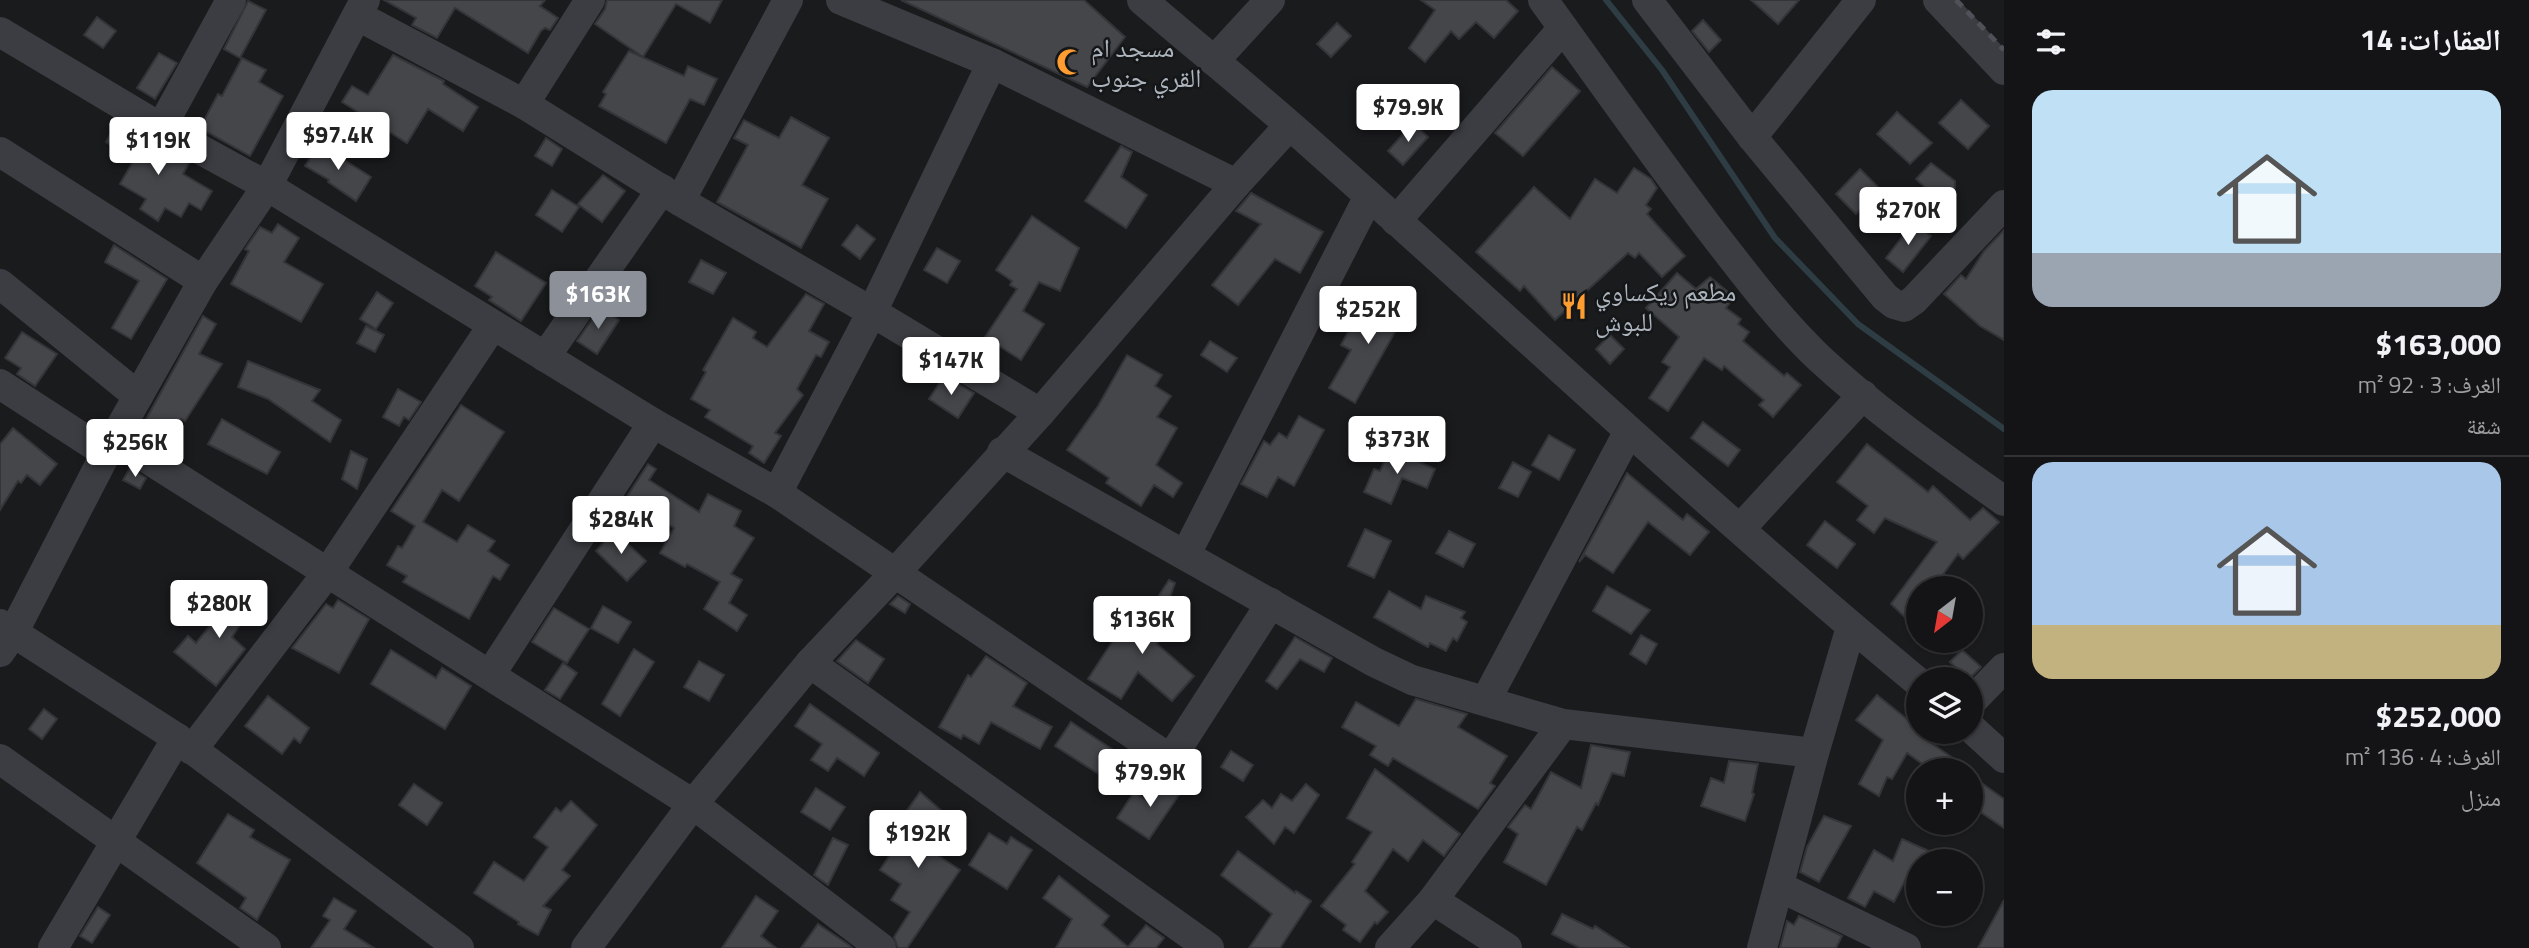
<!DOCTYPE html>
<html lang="ar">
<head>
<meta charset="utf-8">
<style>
	:root { --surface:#141416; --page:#1d1d1f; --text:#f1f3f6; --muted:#9d9ea1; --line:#333335; --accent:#8c9099 }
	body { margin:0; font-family:"Titillium Web","Noto Naskh Arabic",sans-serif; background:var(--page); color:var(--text); direction:rtl; height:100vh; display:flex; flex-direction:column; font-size:26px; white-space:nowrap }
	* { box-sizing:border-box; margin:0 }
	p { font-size:23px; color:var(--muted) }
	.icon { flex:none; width:38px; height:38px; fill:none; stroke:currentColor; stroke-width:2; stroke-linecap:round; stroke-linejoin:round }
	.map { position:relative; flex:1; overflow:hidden; direction:ltr }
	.panel { display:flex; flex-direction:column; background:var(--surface); width:525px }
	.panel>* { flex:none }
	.needle { width:46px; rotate:211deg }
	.tools { position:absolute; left:1906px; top:576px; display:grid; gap:14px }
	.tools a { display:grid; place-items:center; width:77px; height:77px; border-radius:50%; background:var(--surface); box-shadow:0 2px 5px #0004,0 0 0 2px var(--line); font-size:35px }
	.price { position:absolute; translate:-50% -60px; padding:0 16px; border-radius:7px; background:#fff; color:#222; font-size:23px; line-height:46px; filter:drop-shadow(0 2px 4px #0008) }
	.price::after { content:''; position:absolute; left:50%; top:42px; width:21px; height:16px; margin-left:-10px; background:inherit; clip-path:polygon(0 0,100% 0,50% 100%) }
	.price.current { background:var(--accent); color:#fff }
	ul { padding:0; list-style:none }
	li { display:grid; align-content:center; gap:14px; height:371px; padding:0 28px }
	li+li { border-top:2px solid var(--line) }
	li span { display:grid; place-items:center; height:217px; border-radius:21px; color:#555 }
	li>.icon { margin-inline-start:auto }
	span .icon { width:126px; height:126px; fill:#fffc; stroke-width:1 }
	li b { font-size:30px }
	h2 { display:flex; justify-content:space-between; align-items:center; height:84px; padding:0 28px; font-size:30px }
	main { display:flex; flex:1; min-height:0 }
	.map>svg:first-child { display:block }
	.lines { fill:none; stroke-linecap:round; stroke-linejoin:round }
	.stream { stroke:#2e3d43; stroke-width:6 }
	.building { fill:#44464a; stroke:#343539; stroke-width:2 }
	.minor { stroke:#3b3d42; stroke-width:30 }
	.rail { stroke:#4e5158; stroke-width:5; stroke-dasharray:9 7; stroke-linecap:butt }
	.labels { text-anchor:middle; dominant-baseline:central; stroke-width:5; stroke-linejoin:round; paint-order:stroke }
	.poi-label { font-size:26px; fill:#acb4be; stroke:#151618; text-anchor:start }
</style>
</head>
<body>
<main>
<section class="panel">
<h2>العقارات: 14<svg class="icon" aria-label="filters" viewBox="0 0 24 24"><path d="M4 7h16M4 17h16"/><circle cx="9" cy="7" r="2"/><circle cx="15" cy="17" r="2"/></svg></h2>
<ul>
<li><span style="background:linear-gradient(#bfe0f5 75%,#9aa5b1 0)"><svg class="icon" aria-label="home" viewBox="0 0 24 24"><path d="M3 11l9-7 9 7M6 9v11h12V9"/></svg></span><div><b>$163,000</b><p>الغرف: 3 · 92 m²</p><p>شقة</p></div></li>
<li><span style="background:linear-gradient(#a9c7e8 75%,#c2b280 0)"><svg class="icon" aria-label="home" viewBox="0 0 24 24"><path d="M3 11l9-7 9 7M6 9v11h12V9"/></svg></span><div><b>$252,000</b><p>الغرف: 4 · 136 m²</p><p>منزل</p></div></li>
</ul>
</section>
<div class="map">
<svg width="2004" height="948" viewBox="0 0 2004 948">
	<rect width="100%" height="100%" fill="#1a1b1d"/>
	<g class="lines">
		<polyline class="stream" points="1606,0 1662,70 1775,238 1858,324 2004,429"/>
	</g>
	<g class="building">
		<polygon points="384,0 545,0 540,6 558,18 550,30 545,28 541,31 528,53 455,8 437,38 412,25 416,18"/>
		<polygon points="607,0 722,0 710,23 676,4 643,57 595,24 605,9"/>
		<polygon points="901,0 1084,0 1125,37 1087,87"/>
		<polygon points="1421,0 1506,0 1518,11 1494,38 1476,22 1459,39 1451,31 1425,62 1409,48 1435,10"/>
		<polygon points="1751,0 1799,0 1778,24"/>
		<polygon points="248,1 266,10 240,58 224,49"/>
		<polygon points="97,17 116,31 103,48 84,35"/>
		<polygon points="1703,20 1721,40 1709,52 1692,31"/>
		<polygon points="1337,23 1351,36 1331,57 1317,44"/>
		<polygon points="629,51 684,76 688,66 717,79 704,105 690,99 666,143 599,106 606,94 603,92"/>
		<polygon points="159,53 177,63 155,99 137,88"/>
		<polygon points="393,55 444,81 443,84 478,107 463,131 428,109 407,143 342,102 352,86 368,95"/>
		<polygon points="242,58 266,70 259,82 283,96 250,156 200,128 218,94 222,96"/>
		<polygon points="1552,67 1580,91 1523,156 1495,133"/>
		<polygon points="1961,100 1989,126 1968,149 1939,123"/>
		<polygon points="1897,112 1932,143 1910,164 1877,134"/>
		<polygon points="791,117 829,138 802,185 828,199 801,248 717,202 748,145 734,138 744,120 779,138"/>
		<polygon points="1413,123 1428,137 1403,165 1388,151"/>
		<polygon points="115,125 189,163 183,174 212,191 201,210 189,203 181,217 165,208 158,221 140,209 146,199 120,184 135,158 106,142"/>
		<polygon points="546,138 562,149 552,166 535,156"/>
		<polygon points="319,144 371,177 356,201 328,182 329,180 305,166"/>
		<polygon points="1121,146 1132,152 1121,177 1147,195 1126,228 1085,201"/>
		<polygon points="1931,163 1955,181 1955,188 1942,203 1916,179"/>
		<polygon points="1634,168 1651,179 1657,188 1646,205 1651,209 1647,214 1685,256 1662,277 1639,253 1635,258 1628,253 1555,320 1524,286 1520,291 1476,252 1534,187 1570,219 1595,179 1617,193"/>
		<polygon points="1860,169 1880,189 1856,214 1836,194"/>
		<polygon points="603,175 625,191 602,222 578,204"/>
		<polygon points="552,190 579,207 562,232 536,215"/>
		<polygon points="1251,193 1323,232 1300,273 1275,259 1238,305 1212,285 1261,224 1236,211"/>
		<polygon points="1032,216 1079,248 1060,291 1039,282 1023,311 1044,324 1021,360 985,337 1017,289 1010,285 1012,281 996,270"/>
		<polygon points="1913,223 1931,236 1903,272 1886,258"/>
		<polygon points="278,224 299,238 284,262 323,284 301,322 231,284 249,251 245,249 260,227 272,233"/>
		<polygon points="857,225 875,239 860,259 842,245"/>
		<polygon points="2004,230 2004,340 1980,326 1944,294 1961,275 1966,279 1984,251"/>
		<polygon points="114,245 167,279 131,339 112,328 139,281 105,262"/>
		<polygon points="937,248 960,261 947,283 924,270"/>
		<polygon points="496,252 546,283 521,321 489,300 492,297 475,286"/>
		<polygon points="701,260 726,273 713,294 689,282"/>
		<polygon points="1677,273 1696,289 1710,277 1734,297 1726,308 1741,319 1738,324 1749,332 1743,341 1784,376 1787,373 1801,385 1773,417 1759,405 1764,400 1724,366 1722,370 1704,358 1668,411 1649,398 1670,367 1662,362 1679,337 1646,308"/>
		<polygon points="377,292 393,303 376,329 360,319"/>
		<polygon points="806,294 824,304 809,331 829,342 821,357 816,355 797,389 803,395 775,433 781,436 764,463 749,453 753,446 705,417 710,410 691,399 706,372 703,370 733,318 756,332 753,338 767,347"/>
		<polygon points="1385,296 1412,310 1404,325 1400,323 1355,403 1329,388 1351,350 1341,345 1363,304 1377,311"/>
		<polygon points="600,308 619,320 597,354 577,341"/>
		<polygon points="203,316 216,324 199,354 222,364 185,421 181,419 171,433 167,431 160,446 139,432"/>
		<polygon points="366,326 384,335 375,352 357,343"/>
		<polygon points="22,332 57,354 35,386 17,374 21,368 5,358"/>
		<polygon points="1610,335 1624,349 1610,364 1596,349"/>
		<polygon points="1210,341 1237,358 1227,372 1201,355"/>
		<polygon points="1127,355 1162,375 1155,386 1171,396 1157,417 1177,428 1156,465 1182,483 1173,497 1154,485 1141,506 1106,483 1109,478 1067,450 1098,406"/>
		<polygon points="248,361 320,390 312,401 341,420 330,442 268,399 238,387"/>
		<polygon points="944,376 974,393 958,418 929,399"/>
		<polygon points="398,389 421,402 409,420 404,417 399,426 383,417"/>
		<polygon points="461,405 504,432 459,501 442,490 423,522 457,542 468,525 495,541 488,551 509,565 500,580 493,576 469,619 403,582 407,576 387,565 398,546 402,548 415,526 391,511"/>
		<polygon points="1299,416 1324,430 1294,486 1278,477 1267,497 1241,484 1264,441 1270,445 1279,433 1287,438"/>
		<polygon points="222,419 280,452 267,474 208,444"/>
		<polygon points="1703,422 1740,450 1728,466 1691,438"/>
		<polygon points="13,428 57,464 40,485 27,475 21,483 18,481 0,510 0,444"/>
		<polygon points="1549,435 1575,450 1559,480 1532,465"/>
		<polygon points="1867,444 1928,492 1933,486 1970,520 1983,508 1999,522 1963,559 1958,554 1933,588 1918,588 1918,609 1908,620 1891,604 1937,542 1885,518 1874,533 1857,520 1868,506 1837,482"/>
		<polygon points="1390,449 1435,469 1427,488 1402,478 1391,504 1364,492 1374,469 1380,471"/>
		<polygon points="351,451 367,459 357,489 342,479"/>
		<polygon points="1513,462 1531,472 1518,497 1499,488"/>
		<polygon points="648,464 656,469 649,480 699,512 708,494 741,511 734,526 754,538 731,574 742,580 729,603 747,615 737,631 704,609 720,582 687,564 685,567 660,553 674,528 626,498"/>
		<polygon points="130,468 146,478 140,489 123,480"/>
		<polygon points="1627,473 1683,520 1687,514 1709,532 1690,555 1648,522 1613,573 1585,555 1579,562"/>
		<polygon points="1825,521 1855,544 1837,568 1807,545"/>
		<polygon points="1365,529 1391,541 1374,578 1348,566"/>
		<polygon points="614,531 646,561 627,581 596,551"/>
		<polygon points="1449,531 1475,544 1463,567 1436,553"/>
		<polygon points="1169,580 1175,583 1162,620 1169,624 1157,644 1194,676 1172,701 1138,672 1121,699 1088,679 1127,619 1139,626"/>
		<polygon points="243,586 258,598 232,637 245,649 216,686 174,652 188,636 196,643"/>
		<polygon points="1607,586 1650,610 1631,634 1593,611"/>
		<polygon points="1389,591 1421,609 1426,596 1465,612 1461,618 1467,622 1457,641 1453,638 1446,651 1430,643 1428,647 1374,617"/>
		<polygon points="898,596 910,604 905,613 890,604"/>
		<polygon points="338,600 369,619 339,673 292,648 326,604 333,608"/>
		<polygon points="603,606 631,622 618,643 591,628"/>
		<polygon points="554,608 589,629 567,663 532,642"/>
		<polygon points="1641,635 1657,644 1646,664 1630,654"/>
		<polygon points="1295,637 1332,658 1324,672 1300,659 1277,689 1266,681"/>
		<polygon points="856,640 884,659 868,683 837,661"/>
		<polygon points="634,649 654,662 620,716 602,704"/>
		<polygon points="391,650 436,678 442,668 471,686 445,729 371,684"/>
		<polygon points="1962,650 1981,667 1969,679 1950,662"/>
		<polygon points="986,656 1027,683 1013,706 1052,727 1040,749 991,722 979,744 963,735 961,739 939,727 968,675 971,677"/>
		<polygon points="699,661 724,675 709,701 684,687"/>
		<polygon points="563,663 577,673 560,699 545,690"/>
		<polygon points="1877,695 1918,728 1918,732 1926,735 1924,738 1970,770 1931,770 1907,753 1892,779 1887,777 1879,796 1859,784 1883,740 1856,720"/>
		<polygon points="268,696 309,728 300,743 294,738 282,754 245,726"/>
		<polygon points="1416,699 1467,714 1458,727 1507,756 1490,783 1495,786 1478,809 1393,758 1388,766 1370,755 1376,746 1342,727 1356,702 1399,726"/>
		<polygon points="810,704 879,753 864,776 837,758 828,771 811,760 822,744 795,726"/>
		<polygon points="44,709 57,719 42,739 29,729"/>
		<polygon points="1071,722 1136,765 1123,783 1101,767 1097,773 1055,746"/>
		<polygon points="1591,745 1630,752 1624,776 1612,773 1598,805 1596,803 1582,830 1577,827 1546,885 1504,862 1518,834 1508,827 1525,805 1531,809 1551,772 1581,788"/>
		<polygon points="1231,751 1253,765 1243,781 1221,767"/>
		<polygon points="1729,761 1758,764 1752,793 1754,794 1745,821 1701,806 1711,778 1724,783"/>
		<polygon points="1375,769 1460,834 1444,856 1423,840 1408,861 1393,849 1365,891 1388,912 1377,924 1375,922 1360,942 1343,930 1346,925 1321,906 1355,864 1352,862 1372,832 1347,818"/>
		<polygon points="1970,775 2004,799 2004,828 1970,805"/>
		<polygon points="1167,778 1183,789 1149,839 1117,818 1134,792 1151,803"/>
		<polygon points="414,784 442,803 427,825 399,805"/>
		<polygon points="1306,784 1319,795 1294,833 1285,827 1274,844 1246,817 1263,800 1272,808 1281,794 1292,801"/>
		<polygon points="816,788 845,807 830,830 801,812"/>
		<polygon points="920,792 943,812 918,842 960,870 907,948 898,948 894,937 910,912 891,900 901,884 880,870 906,830 897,825"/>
		<polygon points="571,801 597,825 562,870 570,876 543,906 551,910 538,935 518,924 519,922 474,893 494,862 524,881 548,847 534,837 556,808 561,812"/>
		<polygon points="228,814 254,830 250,837 290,860 257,920 240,908 246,898 197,863"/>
		<polygon points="1824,816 1851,826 1819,882 1800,872 1807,847"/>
		<polygon points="989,833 1007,844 1011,837 1032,850 1007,889 969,865"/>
		<polygon points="833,838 848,845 828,885 814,875"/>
		<polygon points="1902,839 1951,861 1918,861 1918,875 1910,871 1894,902 1874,891 1865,907 1848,898 1874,850 1893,861"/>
		<polygon points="1238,851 1295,893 1296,891 1311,901 1280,948 1249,948 1272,914 1221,875"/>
		<polygon points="1059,876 1109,916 1102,925 1128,947 1146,925 1164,938 1156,948 1056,948 1072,919 1043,898"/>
		<polygon points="756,896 778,911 761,936 776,948 722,948"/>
		<polygon points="334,898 356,911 344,929 374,948 311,948 330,920 323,916"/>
		<polygon points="2004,900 2004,948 1978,948"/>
		<polygon points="98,907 110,915 92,943 80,936"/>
		<polygon points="1562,914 1593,929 1595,926 1629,948 1580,948 1552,934"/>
		<polygon points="1799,916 1842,936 1836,948 1780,948 1787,921 1794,925"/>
		<polygon points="818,924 849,945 852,948 801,948"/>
	</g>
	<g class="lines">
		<g class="minor">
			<polyline points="841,0 992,63 1236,184"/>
			<path d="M1142,0C1198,48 1256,95 1311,144C1513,323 1710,510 1918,682"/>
			<path d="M1543,0C1598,76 1652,153 1709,228C1744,273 1778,319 1819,358C1876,411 1941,456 2004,501"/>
			<polyline points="1647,0 1752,137 1885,297 1894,304 1904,307 1914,300 2004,205"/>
			<polyline points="1938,0 2004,70"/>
			<polyline points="358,16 524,104 680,201 872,312 1040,413"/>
			<polyline points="0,32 161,128 267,186 653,423 777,493 1161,753 1170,756 1175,752 1271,603"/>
			<polyline points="1214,61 1270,0"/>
			<polyline points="524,104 590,0"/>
			<polyline points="161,128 231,0"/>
			<polyline points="1752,137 1861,0"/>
			<polyline points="0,152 203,281"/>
			<polyline points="680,201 788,0"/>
			<polyline points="1396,221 1563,28"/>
			<polyline points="0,284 138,396"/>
			<polyline points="545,357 662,189"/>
			<polyline points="0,384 106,453"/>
			<polyline points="115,438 693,804 881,948"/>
			<polyline points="1002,452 1374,662 1412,680 1563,724 1814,753"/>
			<polyline points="777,493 872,312 992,63"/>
			<polyline points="1740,529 1863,395"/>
			<polyline points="1186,554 1369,196"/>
			<polyline points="0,624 177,738 459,948"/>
			<polyline points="0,652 13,633 106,453 203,281 267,186 365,0"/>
			<polyline points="810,663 1209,948"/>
			<polyline points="490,675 653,423"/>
			<polyline points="1486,700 1629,431"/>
			<polyline points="1970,703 2004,668"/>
			<polyline points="1970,727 2004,758"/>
			<polyline points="192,750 328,572 493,325"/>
			<polyline points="0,759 266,948"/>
			<polyline points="1780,887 1906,948"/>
			<polyline points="1433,900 1507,948"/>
			<polyline points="53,948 177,738"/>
			<polyline points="586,948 693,804 810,663 896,572 1040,413 1236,184 1289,126"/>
			<polyline points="1390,948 1433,900 1563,724"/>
			<polyline points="1762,948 1814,753 1851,627"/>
		</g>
		<polyline class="rail" points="1956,0 2004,50"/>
	</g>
	<defs>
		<symbol id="mosque-bare" viewBox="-9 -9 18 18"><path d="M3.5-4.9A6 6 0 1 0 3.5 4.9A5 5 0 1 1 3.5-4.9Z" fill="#ff9d30" stroke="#151618" stroke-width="2.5" paint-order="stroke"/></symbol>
		<symbol id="restaurant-bare" viewBox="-9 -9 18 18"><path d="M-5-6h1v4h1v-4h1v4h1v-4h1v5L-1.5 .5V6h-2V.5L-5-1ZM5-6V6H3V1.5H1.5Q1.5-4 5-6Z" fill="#ff9d30" stroke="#151618" stroke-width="2.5" paint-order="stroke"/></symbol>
	</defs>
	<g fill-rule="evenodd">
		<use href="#mosque-bare" x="1051" y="43" width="38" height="38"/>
		<use href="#restaurant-bare" x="1555" y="287" width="38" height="38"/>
	</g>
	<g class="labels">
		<g class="poi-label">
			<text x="1091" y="47">مسجد ام<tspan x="1091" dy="30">القري جنوب</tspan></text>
			<text x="1595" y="291">مطعم ريكساوي<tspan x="1595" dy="30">للبوش</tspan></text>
		</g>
	</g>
</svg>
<div class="tools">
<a><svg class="needle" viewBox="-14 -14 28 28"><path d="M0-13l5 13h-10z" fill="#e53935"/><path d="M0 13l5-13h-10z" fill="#9d9ea1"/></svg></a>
<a><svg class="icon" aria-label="layers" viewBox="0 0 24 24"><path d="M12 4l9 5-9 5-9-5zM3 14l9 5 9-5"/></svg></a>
<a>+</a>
<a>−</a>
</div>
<b class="price" style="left:1408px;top:144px">$79.9K</b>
<b class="price" style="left:338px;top:172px">$97.4K</b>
<b class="price" style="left:158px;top:177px">$119K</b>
<b class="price" style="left:1908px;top:247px">$270K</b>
<b class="price current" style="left:598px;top:331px">$163K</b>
<b class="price" style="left:1368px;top:346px">$252K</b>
<b class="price" style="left:951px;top:397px">$147K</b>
<b class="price" style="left:1397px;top:476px">$373K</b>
<b class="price" style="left:135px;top:479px">$256K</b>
<b class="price" style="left:621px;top:556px">$284K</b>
<b class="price" style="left:219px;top:640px">$280K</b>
<b class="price" style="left:1142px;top:656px">$136K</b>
<b class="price" style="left:1150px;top:809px">$79.9K</b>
<b class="price" style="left:918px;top:870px">$192K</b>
</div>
</main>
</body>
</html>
